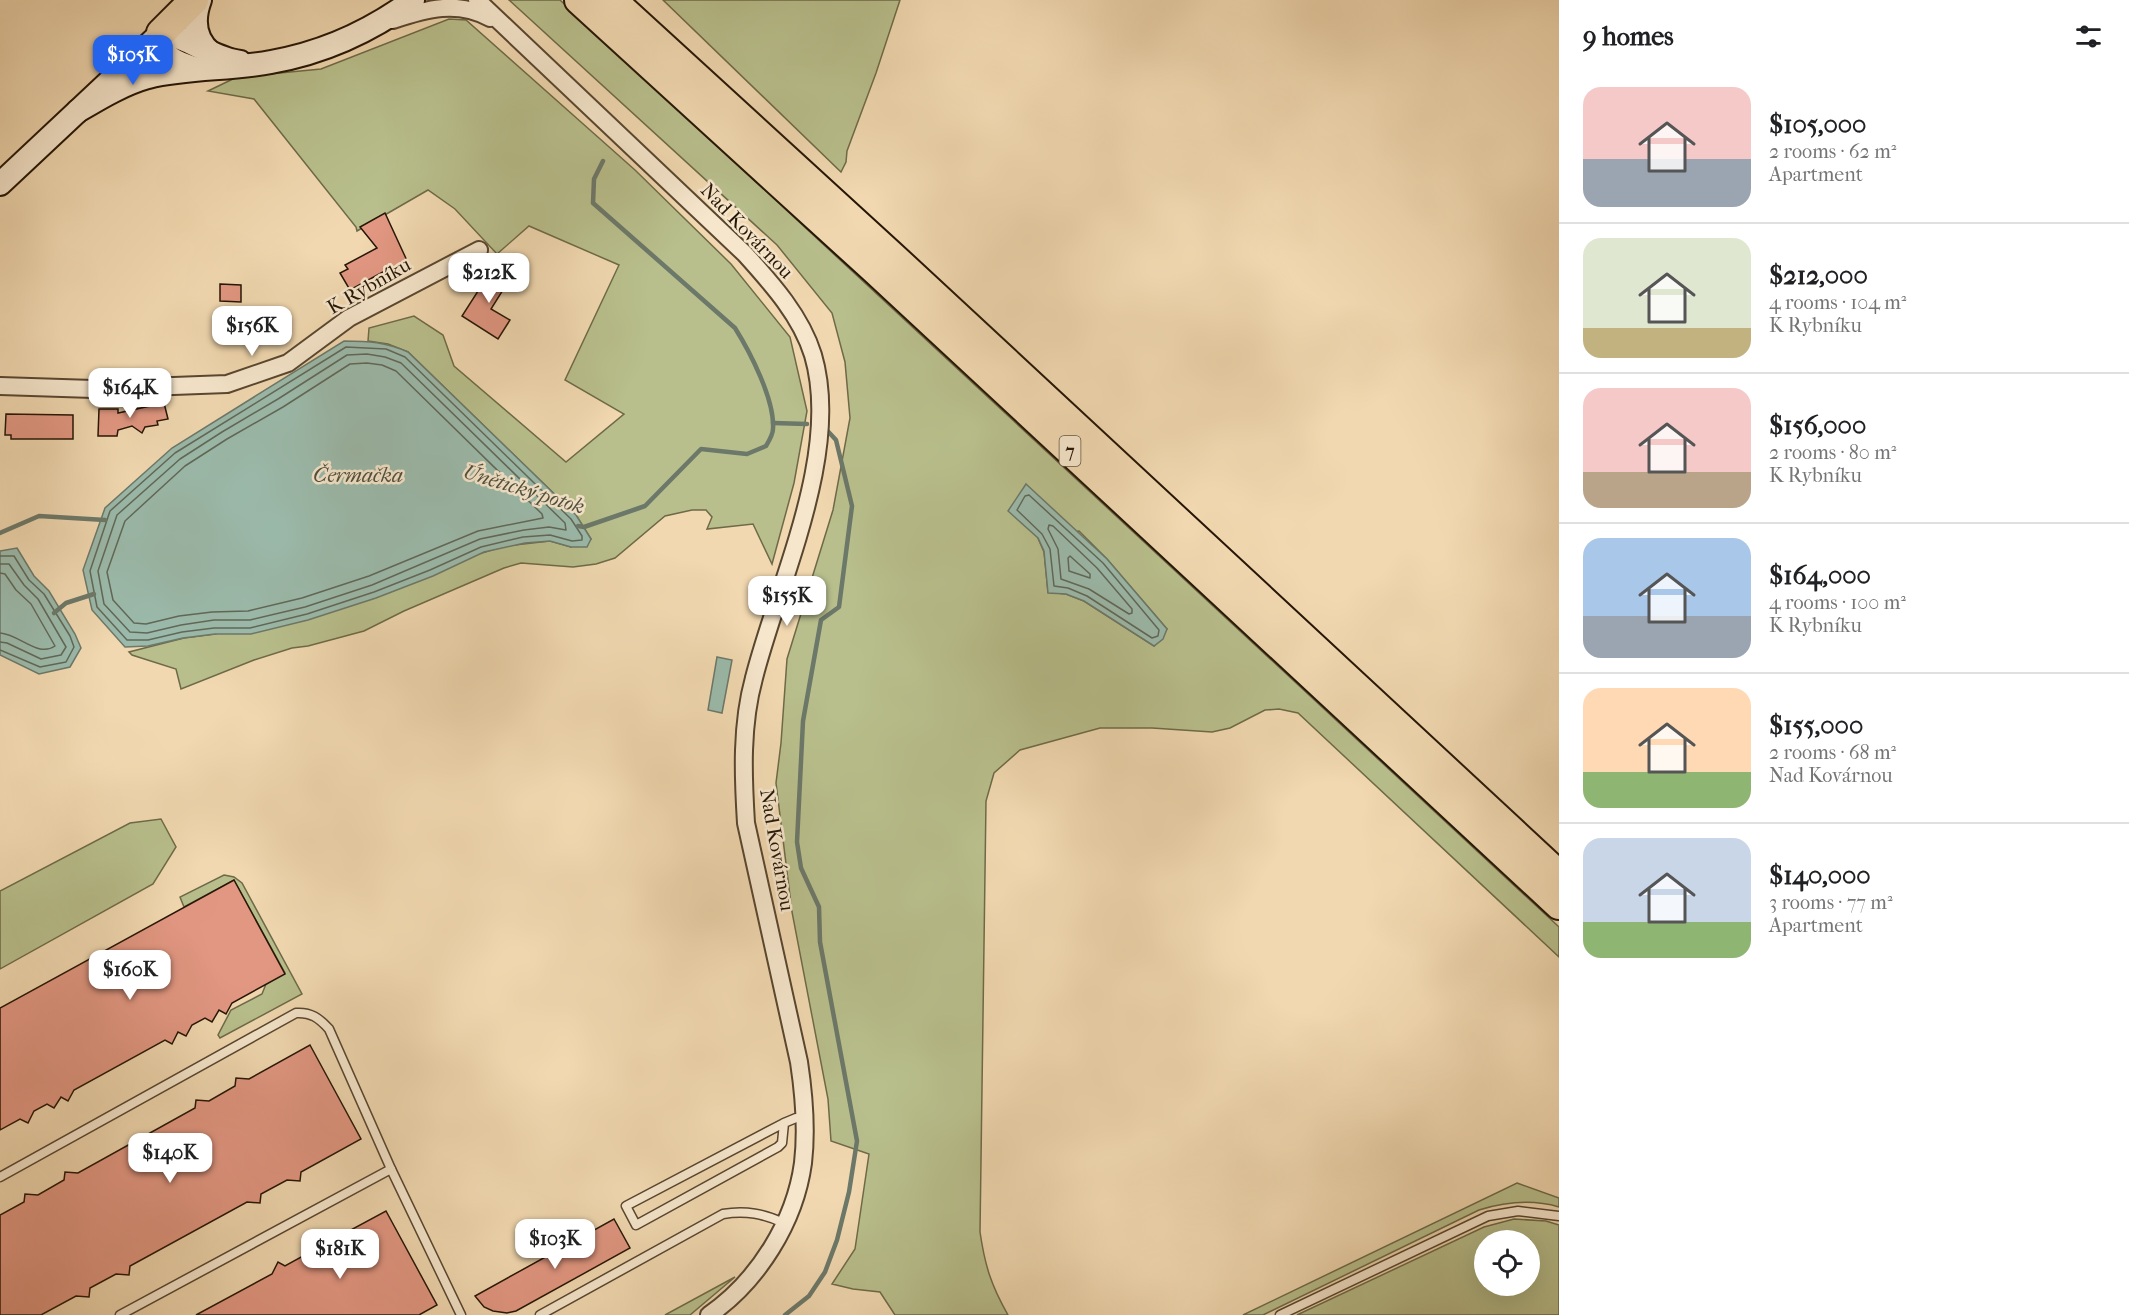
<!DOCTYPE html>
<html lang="en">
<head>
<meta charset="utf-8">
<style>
	:root { --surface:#fff; --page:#f6f6f6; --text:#202124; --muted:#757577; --line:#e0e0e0; --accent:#2563eb }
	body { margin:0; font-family:"IM FELL French Canon",serif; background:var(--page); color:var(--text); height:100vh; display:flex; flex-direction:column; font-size:22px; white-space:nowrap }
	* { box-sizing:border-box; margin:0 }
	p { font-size:20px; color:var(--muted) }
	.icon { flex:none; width:33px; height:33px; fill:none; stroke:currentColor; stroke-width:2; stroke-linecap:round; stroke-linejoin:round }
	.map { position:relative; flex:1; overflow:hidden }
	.side { display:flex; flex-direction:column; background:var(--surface); width:570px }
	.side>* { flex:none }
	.controls { position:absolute; left:1474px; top:1230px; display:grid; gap:12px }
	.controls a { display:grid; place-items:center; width:66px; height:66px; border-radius:50%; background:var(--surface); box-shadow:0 6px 24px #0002; font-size:30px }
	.price { position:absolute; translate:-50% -51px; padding:0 14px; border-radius:12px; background:#fff; color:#222; font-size:20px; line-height:39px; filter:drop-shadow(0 2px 3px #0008) }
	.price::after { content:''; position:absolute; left:50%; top:36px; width:18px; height:14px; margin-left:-9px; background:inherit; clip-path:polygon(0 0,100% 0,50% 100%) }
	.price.selected { background:var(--accent); color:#fff }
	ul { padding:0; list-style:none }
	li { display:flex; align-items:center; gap:18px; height:150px; padding:0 24px }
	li+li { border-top:2px solid var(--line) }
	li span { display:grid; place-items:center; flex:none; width:168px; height:120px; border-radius:18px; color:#555 }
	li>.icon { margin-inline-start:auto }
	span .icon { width:72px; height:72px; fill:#fffc; stroke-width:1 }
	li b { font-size:26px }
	h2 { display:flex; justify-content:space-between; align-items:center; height:72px; padding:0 24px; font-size:26px }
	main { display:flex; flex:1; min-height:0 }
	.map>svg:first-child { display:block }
	.green { fill:#b8bf8c; stroke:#6e6a48; stroke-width:1.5; fill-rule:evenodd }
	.water { fill:#9bbaab; stroke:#6c7869; stroke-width:1.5 }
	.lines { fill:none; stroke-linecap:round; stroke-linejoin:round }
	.shore { stroke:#606858; stroke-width:1.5 }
	.stream { stroke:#6c7869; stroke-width:4.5 }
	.building { fill:#e29782; stroke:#251505; stroke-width:1.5 }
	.lane-casing { stroke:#584630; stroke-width:11 }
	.street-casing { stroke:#584630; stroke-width:20 }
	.secondary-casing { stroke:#251505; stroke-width:26 }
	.highway-casing { stroke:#251505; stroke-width:32 }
	.lane { stroke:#f6e6cc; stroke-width:8 }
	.street { stroke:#f6e6cc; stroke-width:16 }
	.secondary { stroke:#f6e6cc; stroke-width:22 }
	.highway { stroke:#f1d8b0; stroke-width:28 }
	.labels { text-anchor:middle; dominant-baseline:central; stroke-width:5; stroke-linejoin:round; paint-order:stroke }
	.shield { fill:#f6e6cc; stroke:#645441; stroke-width:1.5 }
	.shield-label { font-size:18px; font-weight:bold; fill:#251505 }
	.street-label { font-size:20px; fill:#251505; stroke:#f6e6cc }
	.water-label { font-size:21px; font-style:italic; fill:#4e4f3f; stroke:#f6e6cc }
</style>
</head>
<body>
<main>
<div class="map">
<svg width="1559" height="1315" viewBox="0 0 1559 1315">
	<rect width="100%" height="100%" fill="#f1d8b0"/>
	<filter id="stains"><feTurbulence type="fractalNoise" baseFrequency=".00333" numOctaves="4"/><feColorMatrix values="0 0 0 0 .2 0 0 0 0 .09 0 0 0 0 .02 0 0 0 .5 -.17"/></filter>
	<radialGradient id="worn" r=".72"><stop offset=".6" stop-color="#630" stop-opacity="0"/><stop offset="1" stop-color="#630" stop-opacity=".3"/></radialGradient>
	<g class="green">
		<path d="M509,0H560L1559,927V957L1298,713L1279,709L1265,710L1230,728L1212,732L1152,728H1100L1020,750L994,773L986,801L980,1232C985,1266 991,1285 1008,1315H895L880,1292L853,1289L832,1284L855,1249L869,1154L831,1141L828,1099L792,912L776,783L781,743L787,659L833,510L850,418L845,362L832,313L777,245ZM1079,531L1107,559L1167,629L1154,646L1084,601L1066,594L1048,592L1044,552L1038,538Z"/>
		<polygon points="663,0 900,0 876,73 847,151 846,162 841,172"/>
		<polygon points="449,19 466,20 635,170 731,264 790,337 807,411 794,483 772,564 753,524 707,529 712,517 706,510 692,510 665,516 615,558 596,564 573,567 521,563 504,568 404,611 364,631 308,646 292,648 254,660 181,689 176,669 132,655 129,652 184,638 215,634 505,546 550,541 571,547 591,539 576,515 408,352 388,344 368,341 369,328 414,316 443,335 454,366 566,462 624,414 565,380 619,265 529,226 497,254 455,209 428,190 357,231 356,227 254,99 208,91 237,77 321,69"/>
		<polygon points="161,819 176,847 153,884 0,969 0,891 130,823"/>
		<polygon points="224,875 234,877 242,883 302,994 220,1038 218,1035 231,1010 262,994 266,984 285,973 234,880 184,907 180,897"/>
		<path d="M1517,1183L1559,1198V1207C1532,1199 1505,1202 1479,1210L1263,1315H1243Z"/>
		<path d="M1514,1219L1546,1221L1559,1225V1315H1297L1484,1227ZM1485,1240H1530V1286H1485Z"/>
		<polygon points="735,1277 690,1315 665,1315"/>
	</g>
	<g class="water">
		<path d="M344,341C369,341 385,342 408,352L576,515L591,539L587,547H571L550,541L525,543L484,552L433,576L376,598L308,620L251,634H215L183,638L148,646L125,647L92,610L83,570L105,508L172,448Z"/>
		<polygon points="1026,484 1107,559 1167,629 1163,639 1154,646 1084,601 1066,594 1048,593 1044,551 1038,538 1008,511"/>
		<polygon points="17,548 34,576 49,591 75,634 81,648 70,667 39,674 0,655 0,551"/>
		<polygon points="717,657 732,660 722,713 708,710"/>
	</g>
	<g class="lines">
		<g class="shore">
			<polygon points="346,347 386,349 405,357 571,519 582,536 582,540 572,541 550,535 523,537 481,547 430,570 374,592 307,614 250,628 214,628 182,632 148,640 127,640 97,607 90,571 110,511 175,453"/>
			<polygon points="367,354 385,357 401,363 565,523 566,530 549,527 524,530 480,539 372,585 305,607 250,620 214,620 181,625 147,633 130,632 104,604 98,571 117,515 180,459 222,432 278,399 347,355"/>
			<polygon points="367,363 382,365 396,371 542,514 543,518 478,531 369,576 302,598 248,611 212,612 179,616 146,624 134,623 113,600 107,572 125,521 185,466 227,439 283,407 350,364"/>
			<polygon points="1029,495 1103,563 1159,630 1158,636 1152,638 1087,596 1068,588 1054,586 1050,549 1042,534 1017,510 1025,496"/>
			<polygon points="1049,525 1053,526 1097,568 1132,609 1132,613 1129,614 1089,589 1061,579 1058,549 1048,529"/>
			<polyline points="0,556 14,556 29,580 44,594 70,636 74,647 66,662 40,667 0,650"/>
			<polygon points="1070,556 1090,574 1090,578 1069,571 1068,558"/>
			<polyline points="0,564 9,564 24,585 38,599 66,647 61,655 41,659 7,643 0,642"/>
			<path d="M0,573L5,574L16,590L31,604L55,646C38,658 19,634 0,633"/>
		</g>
		<g class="stream">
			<polyline points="773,423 807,424"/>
			<path d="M578,526L584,527L645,506L701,449L747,454L766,446C769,441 773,434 773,429C775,400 750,352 735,328L593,203L594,179L603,161"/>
			<polyline points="0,533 39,516 105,520"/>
			<polyline points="54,613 66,603 94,594"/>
			<polyline points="785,1315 809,1296 825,1272 837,1240 849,1192 857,1141 820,942 819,907 801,868 797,842 803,721 821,620 839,607 852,506 836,440 823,426"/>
		</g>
	</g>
	<g class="building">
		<polygon points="385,213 409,265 398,274 392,267 350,290 340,273 348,269 345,265 377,248 360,227"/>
		<polygon points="494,266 511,277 491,309 510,320 498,339 462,316"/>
		<polygon points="220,284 241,285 241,302 220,301"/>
		<polygon points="164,403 168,419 157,421 158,425 145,427 142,433 132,426 118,430 117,436 98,436 99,409 118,409 118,413"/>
		<polygon points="6,414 73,415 73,439 11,439 11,435 5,435"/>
		<polygon points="234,880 285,974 232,1003 226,1014 219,1010 212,1022 205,1018 192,1025 186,1036 178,1032 172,1044 165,1040 74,1090 68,1101 61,1097 54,1108 47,1104 34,1111 28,1123 20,1119 0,1130 0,1008"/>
		<polygon points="310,1045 361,1139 301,1172 300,1181 287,1180 261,1194 260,1203 247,1202 130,1266 129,1275 116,1274 90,1288 89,1297 76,1296 41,1315 0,1315 0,1215 24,1202 25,1194 38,1195 64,1180 65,1172 78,1173 195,1108 196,1100 209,1101 235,1086 236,1078 249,1079"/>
		<polygon points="386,1211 437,1305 419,1315 196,1315 272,1274 278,1262 285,1266 325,1244 331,1233 338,1237"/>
		<polygon points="614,1219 630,1248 516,1311 507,1313 493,1311 484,1307 475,1296"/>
	</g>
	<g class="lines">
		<defs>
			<g id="lane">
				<polyline points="784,1123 782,1143 778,1147 636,1225 626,1206 784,1123 796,1118 805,1118"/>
				<path d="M0,1177L296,1013C311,1012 319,1018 329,1029L391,1169L461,1315"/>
				<polyline points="120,1315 391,1169"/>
				<path d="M540,1315L723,1214C746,1210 764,1214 784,1223"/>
				<polyline points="1280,1315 1488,1216 1518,1211 1559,1216"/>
			</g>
			<g id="street">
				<path d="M477,0L745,254C772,284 801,316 813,355C842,453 778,583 754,678C741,725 743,775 746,823L799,1062C804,1095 807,1129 803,1163C795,1222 758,1281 709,1315"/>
				<path d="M393,20C426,9 457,0 490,18"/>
				<polyline points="0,386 93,389 227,384 288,363 349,318 479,250"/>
			</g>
			<g id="secondary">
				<path d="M200,0C193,19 194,39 211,53"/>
				<path d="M161,33C188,36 211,58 240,62"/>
				<path d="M161,33C158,57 177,63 197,69"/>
				<path d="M78,111C100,98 123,84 148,77C189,67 231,70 271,62C322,53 371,31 413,0"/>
				<polyline points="0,184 161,33"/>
			</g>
			<g id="highway">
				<polyline points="579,0 875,270 1559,905"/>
				<polyline points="612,0 892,256 1559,875"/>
				<polyline points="161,33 194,0"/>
			</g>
		</defs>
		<use href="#lane" class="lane-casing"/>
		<use href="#street" class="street-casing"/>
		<use href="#secondary" class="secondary-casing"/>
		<use href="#highway" class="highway-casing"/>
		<use href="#lane" class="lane"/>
		<use href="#street" class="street"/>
		<use href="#secondary" class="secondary"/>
		<use href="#highway" class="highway"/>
	</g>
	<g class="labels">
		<rect class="shield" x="1059.5" y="436" width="21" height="30" rx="4.5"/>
		<g class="shield-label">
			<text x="1070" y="451">7</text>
		</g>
		<g class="street-label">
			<text transform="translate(747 231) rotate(46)">Nad Kovárnou</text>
			<text transform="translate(369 286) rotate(-30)">K Rybníku</text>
			<text transform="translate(777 850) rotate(80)">Nad Kovárnou</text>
		</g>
		<g class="water-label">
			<text x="358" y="475">Čermačka</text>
			<text transform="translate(524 489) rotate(17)">Únětický potok</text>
		</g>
	</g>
	<rect width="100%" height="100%" filter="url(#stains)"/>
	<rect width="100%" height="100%" fill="url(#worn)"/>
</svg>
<div class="controls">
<a><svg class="icon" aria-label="locate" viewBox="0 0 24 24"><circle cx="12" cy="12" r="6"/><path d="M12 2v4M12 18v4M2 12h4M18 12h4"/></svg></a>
</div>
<b class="price selected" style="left:133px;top:86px">$105K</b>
<b class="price" style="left:489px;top:304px">$212K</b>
<b class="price" style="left:252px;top:357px">$156K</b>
<b class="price" style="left:130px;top:419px">$164K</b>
<b class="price" style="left:787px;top:627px">$155K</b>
<b class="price" style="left:130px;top:1001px">$160K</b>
<b class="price" style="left:170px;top:1184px">$140K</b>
<b class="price" style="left:555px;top:1270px">$103K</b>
<b class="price" style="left:340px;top:1280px">$181K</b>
</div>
<section class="side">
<h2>9 homes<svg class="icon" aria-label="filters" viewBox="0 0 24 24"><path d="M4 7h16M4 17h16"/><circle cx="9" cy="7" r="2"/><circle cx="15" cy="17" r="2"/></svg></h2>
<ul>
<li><span style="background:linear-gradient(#f6c9c9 60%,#9aa5b1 0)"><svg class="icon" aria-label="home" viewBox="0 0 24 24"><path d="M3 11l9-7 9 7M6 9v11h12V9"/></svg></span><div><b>$105,000</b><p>2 rooms · 62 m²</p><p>Apartment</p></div></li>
<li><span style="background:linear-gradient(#dfe7d0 75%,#c2b280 0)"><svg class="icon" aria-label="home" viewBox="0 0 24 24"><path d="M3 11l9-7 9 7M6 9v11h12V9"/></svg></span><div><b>$212,000</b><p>4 rooms · 104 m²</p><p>K Rybníku</p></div></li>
<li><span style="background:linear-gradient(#f6c9c9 70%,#b9a48a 0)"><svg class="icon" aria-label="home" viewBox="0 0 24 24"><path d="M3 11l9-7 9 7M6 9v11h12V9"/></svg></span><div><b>$156,000</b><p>2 rooms · 80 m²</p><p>K Rybníku</p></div></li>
<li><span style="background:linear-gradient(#a9c7e8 65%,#9aa5b1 0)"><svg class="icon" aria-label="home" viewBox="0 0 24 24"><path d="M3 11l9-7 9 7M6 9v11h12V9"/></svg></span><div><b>$164,000</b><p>4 rooms · 100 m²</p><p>K Rybníku</p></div></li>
<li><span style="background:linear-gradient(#ffd9b3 70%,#8fb573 0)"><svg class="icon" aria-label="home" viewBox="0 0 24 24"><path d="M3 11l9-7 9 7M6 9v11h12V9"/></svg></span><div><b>$155,000</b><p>2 rooms · 68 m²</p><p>Nad Kovárnou</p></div></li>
<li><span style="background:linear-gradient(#c9d6e8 70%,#8fb573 0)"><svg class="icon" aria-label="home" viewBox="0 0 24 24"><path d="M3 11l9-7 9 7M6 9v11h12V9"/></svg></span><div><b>$140,000</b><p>3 rooms · 77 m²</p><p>Apartment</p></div></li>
</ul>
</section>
</main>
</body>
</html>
